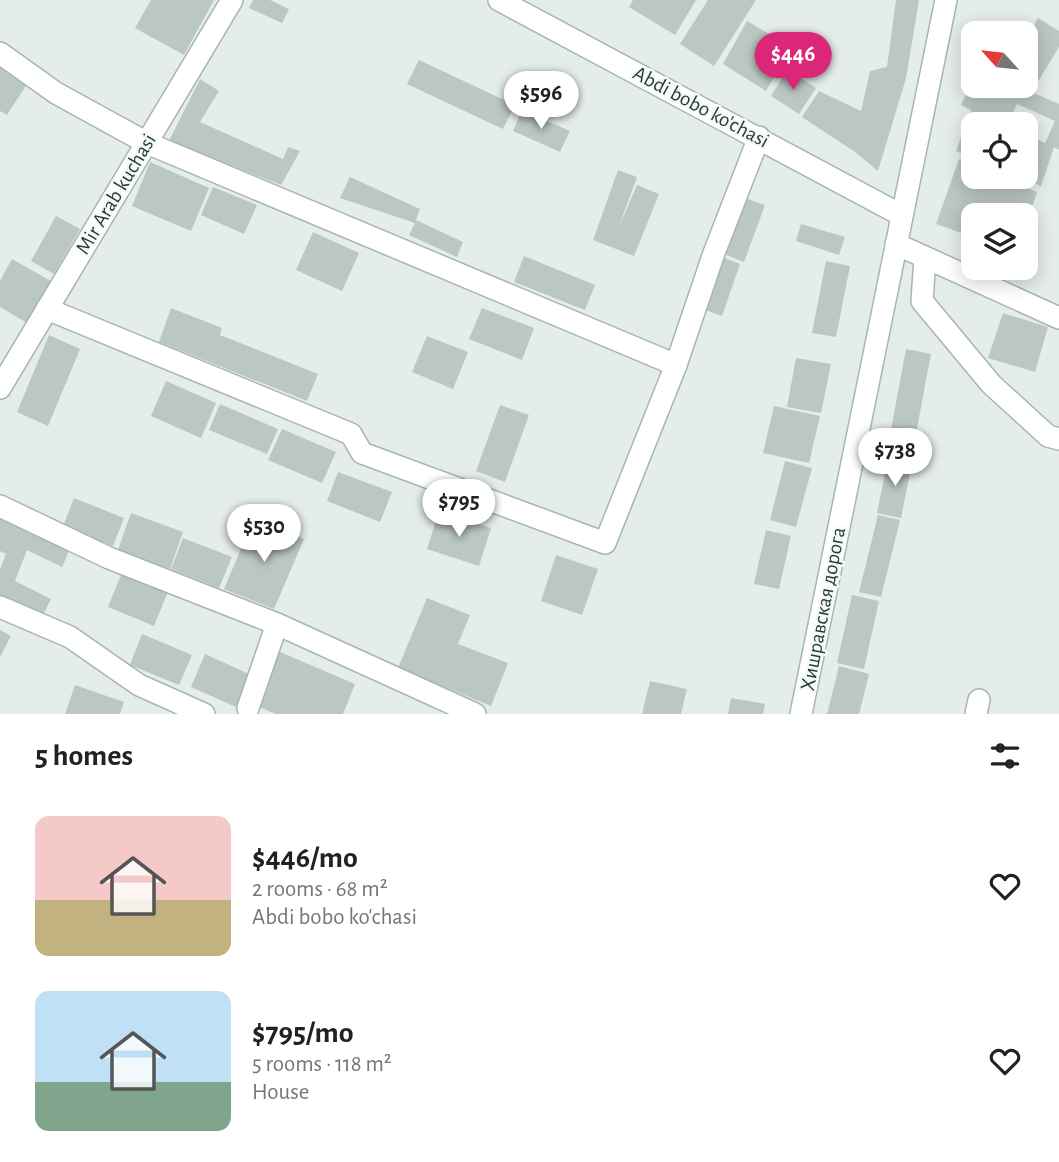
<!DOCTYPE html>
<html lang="en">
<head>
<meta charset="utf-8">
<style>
	:root { --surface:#fff; --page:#f2f2f2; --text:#222; --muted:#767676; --accent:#db2777 }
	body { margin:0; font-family:"Alegreya Sans",sans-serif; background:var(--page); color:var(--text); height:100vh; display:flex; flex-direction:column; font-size:26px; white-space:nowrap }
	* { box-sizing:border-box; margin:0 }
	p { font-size:23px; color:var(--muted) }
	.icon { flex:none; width:38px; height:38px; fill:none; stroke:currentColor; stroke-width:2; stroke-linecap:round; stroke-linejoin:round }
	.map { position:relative; height:714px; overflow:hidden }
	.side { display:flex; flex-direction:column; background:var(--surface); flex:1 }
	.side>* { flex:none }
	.needle { width:46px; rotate:297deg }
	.controls { position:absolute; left:961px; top:21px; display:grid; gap:14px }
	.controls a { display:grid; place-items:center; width:77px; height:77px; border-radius:14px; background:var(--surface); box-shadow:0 4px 18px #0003; font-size:35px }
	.price { position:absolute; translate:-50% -60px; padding:0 16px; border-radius:24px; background:#fff; color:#222; font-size:23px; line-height:46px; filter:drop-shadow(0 2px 4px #0008) }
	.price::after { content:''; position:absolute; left:50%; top:42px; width:21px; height:16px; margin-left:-10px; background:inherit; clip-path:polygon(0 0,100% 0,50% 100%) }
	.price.current { background:var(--accent); color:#fff }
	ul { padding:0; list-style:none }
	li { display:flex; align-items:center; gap:21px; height:175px; padding:0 35px }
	li span { display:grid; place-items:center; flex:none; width:196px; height:140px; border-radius:14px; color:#555 }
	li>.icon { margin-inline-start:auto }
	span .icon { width:84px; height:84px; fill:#fffc; stroke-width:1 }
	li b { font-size:30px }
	h2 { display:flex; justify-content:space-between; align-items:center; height:84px; padding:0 35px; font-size:30px }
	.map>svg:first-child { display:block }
	.building { fill:#bbc7c1 }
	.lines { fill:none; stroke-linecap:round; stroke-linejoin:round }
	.street-casing { stroke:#a8b5af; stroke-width:24 }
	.secondary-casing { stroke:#a4b8af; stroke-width:24 }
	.street { stroke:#fff; stroke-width:21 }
	.secondary { stroke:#fff; stroke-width:21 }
	.labels { text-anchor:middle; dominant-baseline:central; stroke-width:5; stroke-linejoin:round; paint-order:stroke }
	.street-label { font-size:21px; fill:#263d34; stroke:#f5faf7 }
</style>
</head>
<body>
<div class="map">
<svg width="1059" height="714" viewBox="0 0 1059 714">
	<rect width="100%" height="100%" fill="#e5ede9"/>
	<g class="building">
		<polygon points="151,0 214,0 184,55 135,28"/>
		<polygon points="253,0 270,0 289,9 282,23 249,8"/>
		<polygon points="633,0 696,0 675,35 629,7"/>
		<polygon points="708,0 756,0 714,66 680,44"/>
		<polygon points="896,0 919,0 906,78 878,171 855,152 802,117 819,91 861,111 870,71 887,67"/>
		<polygon points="1038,18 1059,31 1059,47 1039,80 1026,72 1026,40"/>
		<polygon points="747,21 791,47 766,91 723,64"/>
		<polygon points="419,60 515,105 503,129 407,84"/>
		<polygon points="0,67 27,84 7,115 0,111"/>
		<polygon points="787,70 816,88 799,114 771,96"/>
		<polygon points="200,79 219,91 200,122 283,159 288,147 300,151 281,185 169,141"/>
		<polygon points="973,79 973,86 1018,86 1059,104 1059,150 1054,147 1041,186 1018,177 1026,177 1026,134 1045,143 1055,121 1017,104 1008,124 973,124 973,158 956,151 971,110 961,105"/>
		<polygon points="522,110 570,131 560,152 513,131"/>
		<polygon points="959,159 973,165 973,177 1001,177 1037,192 1026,226 1026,215 973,215 973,237 936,224"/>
		<polygon points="150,162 209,188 191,231 132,206"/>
		<polygon points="618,170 637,177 618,229 637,185 659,194 634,256 593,240"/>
		<polygon points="350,177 420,209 416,220 463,242 457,257 409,235 415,223 340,198"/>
		<polygon points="213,187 257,205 244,234 201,215"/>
		<polygon points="745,198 765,205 744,262 724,254"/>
		<polygon points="56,216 80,229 54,274 31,261"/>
		<polygon points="801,224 845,237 839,255 796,241"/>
		<polygon points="313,232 359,253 342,291 296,270"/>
		<polygon points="524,256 595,285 585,310 514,282"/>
		<polygon points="722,257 740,264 722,316 703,309"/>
		<polygon points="12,259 51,281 27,323 0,307 0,281"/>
		<polygon points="826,261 850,266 836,337 812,333"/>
		<polygon points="171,308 222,328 220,335 318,374 307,401 159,342"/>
		<polygon points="482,308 534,328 522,360 469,339"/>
		<polygon points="1003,313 1048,327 1035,372 988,358"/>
		<polygon points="49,335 80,349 48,426 17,412"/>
		<polygon points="427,336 468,352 453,389 412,372"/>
		<polygon points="906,349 931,354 911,460 886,456"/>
		<polygon points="796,358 831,364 821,413 787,407"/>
		<polygon points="166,381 216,403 201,438 151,416"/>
		<polygon points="220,404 278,429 267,454 209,430"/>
		<polygon points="500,405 529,415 505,482 476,471"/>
		<polygon points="774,406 820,416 809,463 763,453"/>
		<polygon points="282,429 336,452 322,483 268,460"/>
		<polygon points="888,459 912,463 901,518 877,513"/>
		<polygon points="785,461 812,468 796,527 770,520"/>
		<polygon points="338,472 392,492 380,522 327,501"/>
		<polygon points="74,498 124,518 113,546 63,526"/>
		<polygon points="439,511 491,528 479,566 427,549"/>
		<polygon points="131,513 183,532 170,569 118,550"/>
		<polygon points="878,515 900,520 881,597 859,592"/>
		<polygon points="0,518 69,551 62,567 27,550 15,581 51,599 42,617 0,599 0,570 6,554 0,551"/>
		<polygon points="254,518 304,539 274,609 224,589"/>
		<polygon points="766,530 791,536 779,589 754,584"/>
		<polygon points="183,538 232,557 219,588 171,569"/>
		<polygon points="556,555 598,569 582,615 541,601"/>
		<polygon points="123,570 169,589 154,626 108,607"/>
		<polygon points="852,595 879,601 864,669 837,663"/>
		<polygon points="427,598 470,615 458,644 508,663 491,706 398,668"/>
		<polygon points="0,630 11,636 0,657"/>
		<polygon points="142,634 192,655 179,685 130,665"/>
		<polygon points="273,649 355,684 343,714 276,714 250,703"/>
		<polygon points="205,654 251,675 236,707 191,687"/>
		<polygon points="839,666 869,674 859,714 827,714"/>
		<polygon points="650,681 687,689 681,714 642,714"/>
		<polygon points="75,685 124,702 120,714 65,714"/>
		<polygon points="731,698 765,704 763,714 728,714"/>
	</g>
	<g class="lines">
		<defs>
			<g id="street">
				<polyline points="0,53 56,93 147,143 676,365 714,253 759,137"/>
				<polyline points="896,244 1059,318"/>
				<polyline points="925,258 922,301 991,384 1048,436 1059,439"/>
				<polyline points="47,309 351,434 362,453 605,543 676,365"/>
				<polyline points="0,388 232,0"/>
				<polyline points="0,506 109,558 277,624 475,714"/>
				<polyline points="0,607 70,637 139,685 204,714"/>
				<polyline points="248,708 277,624"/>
				<polyline points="976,714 979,700"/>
			</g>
			<g id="secondary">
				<polyline points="499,0 901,215"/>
				<polyline points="801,714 946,0"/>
			</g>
		</defs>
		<use href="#street" class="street-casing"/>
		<use href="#secondary" class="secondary-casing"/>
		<use href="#street" class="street"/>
		<use href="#secondary" class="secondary"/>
	</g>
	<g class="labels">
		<g class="street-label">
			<text transform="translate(701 107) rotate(28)">Abdi bobo ko'chasi</text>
			<text transform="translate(116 194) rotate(-59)">Mir Arab kuchasi</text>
			<text transform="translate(823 609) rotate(-79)">Хишравская дорога</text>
		</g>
	</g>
</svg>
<div class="controls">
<a><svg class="needle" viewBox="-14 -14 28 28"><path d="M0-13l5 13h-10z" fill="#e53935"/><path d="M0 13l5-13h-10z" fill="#767676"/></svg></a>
<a><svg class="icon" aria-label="locate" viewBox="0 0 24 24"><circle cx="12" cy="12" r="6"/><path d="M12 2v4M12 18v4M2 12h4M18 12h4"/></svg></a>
<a><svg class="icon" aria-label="layers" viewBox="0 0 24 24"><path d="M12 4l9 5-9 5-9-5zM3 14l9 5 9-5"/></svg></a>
</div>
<b class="price current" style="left:793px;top:92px">$446</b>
<b class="price" style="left:541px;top:131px">$596</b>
<b class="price" style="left:895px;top:488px">$738</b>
<b class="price" style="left:459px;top:539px">$795</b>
<b class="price" style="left:264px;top:564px">$530</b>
</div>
<section class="side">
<h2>5 homes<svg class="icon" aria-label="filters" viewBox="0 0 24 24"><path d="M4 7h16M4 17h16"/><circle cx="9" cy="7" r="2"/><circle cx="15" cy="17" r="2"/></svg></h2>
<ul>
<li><span style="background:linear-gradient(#f6c9c9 60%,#c2b280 0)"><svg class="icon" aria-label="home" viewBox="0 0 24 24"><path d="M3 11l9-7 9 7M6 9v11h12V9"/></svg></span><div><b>$446/mo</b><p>2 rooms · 68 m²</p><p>Abdi bobo ko'chasi</p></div><svg class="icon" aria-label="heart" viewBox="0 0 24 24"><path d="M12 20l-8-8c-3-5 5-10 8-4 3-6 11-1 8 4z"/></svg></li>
<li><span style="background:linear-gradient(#bfe0f5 65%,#7fa58c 0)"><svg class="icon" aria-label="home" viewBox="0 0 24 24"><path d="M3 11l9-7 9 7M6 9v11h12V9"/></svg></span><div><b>$795/mo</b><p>5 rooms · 118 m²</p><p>House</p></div><svg class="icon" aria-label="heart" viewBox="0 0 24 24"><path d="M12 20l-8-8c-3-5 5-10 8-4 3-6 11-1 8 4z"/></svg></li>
</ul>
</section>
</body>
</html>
